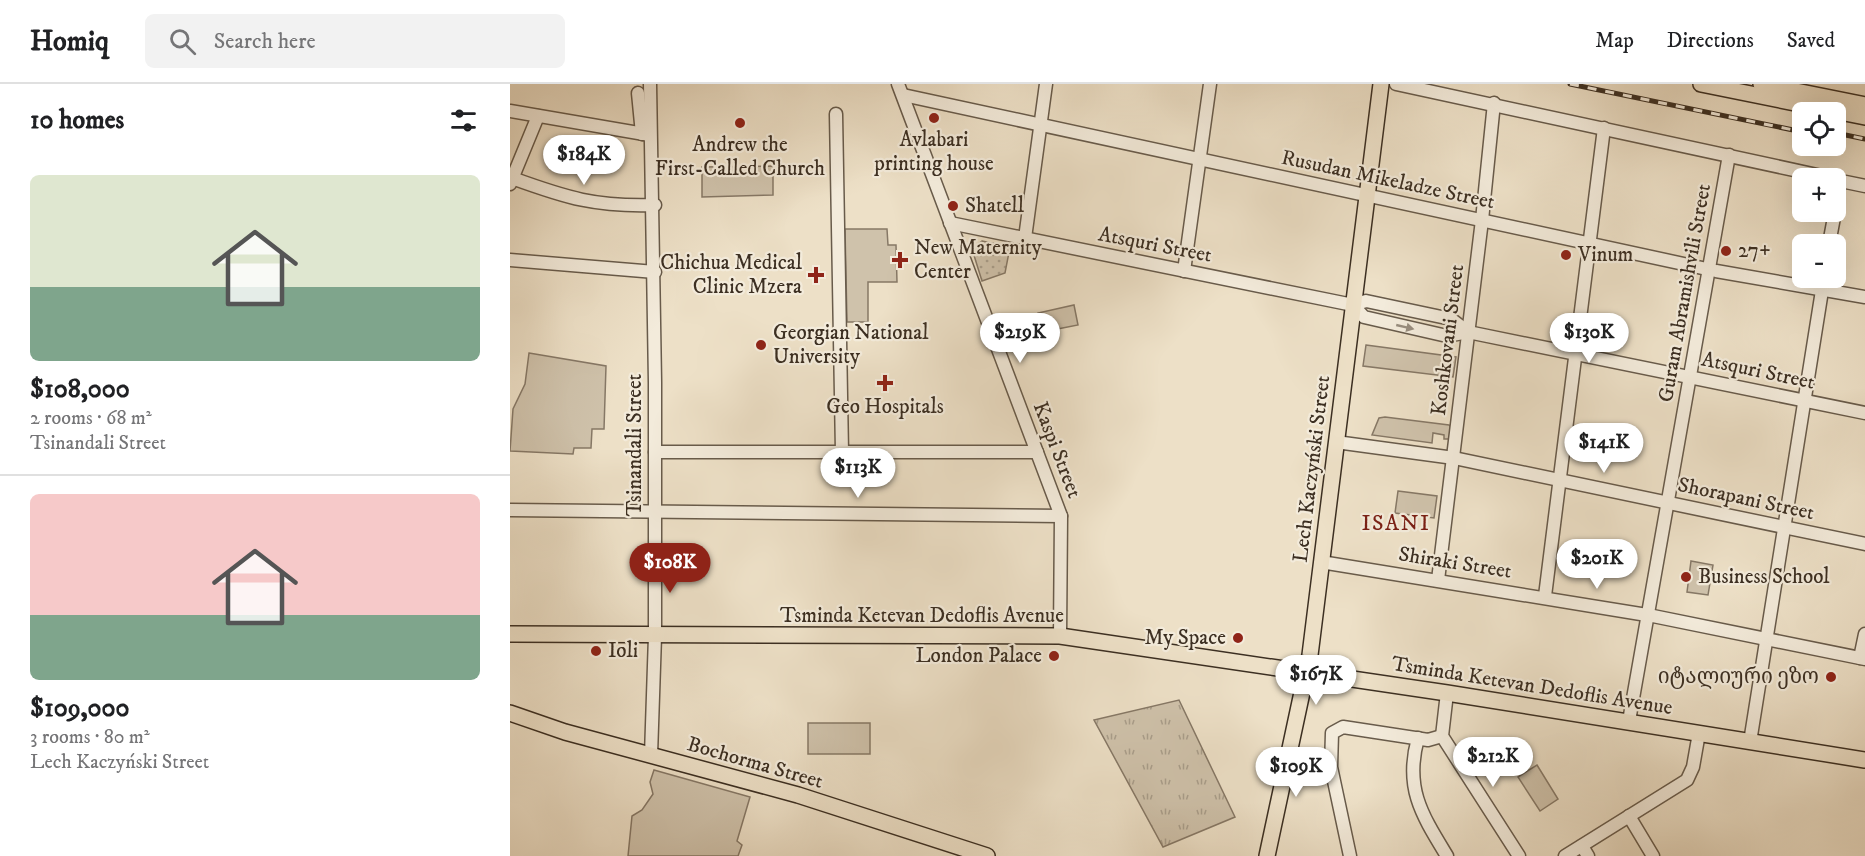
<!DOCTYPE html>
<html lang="en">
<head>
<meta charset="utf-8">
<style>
	:root { --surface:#fff; --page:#f2f2f2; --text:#202124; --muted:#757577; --line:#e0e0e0; --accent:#8f2418 }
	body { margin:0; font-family:"IM FELL DW Pica","Noto Serif Georgian",serif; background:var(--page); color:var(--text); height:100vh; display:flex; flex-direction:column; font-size:22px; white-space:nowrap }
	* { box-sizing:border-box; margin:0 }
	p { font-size:20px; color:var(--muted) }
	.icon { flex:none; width:33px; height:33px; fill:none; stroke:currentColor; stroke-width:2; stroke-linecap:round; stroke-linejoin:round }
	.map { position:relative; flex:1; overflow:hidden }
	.panel { display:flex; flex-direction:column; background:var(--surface); width:510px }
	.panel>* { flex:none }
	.controls { position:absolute; left:1282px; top:18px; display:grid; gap:12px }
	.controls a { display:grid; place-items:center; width:54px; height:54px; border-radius:9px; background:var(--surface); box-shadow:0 6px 24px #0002; font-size:30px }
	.price { position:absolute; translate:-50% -51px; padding:0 14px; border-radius:21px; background:#fff; color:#222; font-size:20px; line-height:39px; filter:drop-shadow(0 2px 3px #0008) }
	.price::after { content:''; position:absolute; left:50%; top:36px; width:18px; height:14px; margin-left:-9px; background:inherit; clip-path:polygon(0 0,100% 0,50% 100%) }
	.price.current { background:var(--accent); color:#fff }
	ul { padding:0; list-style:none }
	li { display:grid; align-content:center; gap:12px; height:318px; padding:0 30px }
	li+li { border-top:2px solid var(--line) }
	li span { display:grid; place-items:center; height:186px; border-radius:9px; color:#555 }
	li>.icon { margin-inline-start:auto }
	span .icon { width:108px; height:108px; fill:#fffc; stroke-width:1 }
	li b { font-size:26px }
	h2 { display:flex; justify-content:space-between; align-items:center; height:72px; padding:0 30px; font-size:26px }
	header { display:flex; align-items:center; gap:36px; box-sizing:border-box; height:84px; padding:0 30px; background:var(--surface); border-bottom:2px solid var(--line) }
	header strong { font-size:28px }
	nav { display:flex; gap:33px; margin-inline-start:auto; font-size:21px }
	.search { width:420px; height:54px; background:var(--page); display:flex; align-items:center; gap:15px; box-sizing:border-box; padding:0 21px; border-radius:9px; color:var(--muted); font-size:22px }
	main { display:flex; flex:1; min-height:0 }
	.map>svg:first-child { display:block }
	.grass { fill:url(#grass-tufts); stroke:#867866; stroke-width:1.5 }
	.park { fill:#cfc2ab; stroke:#867866; stroke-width:1.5 }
	.garden { fill:url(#garden-dots); stroke:#867866; stroke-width:1.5 }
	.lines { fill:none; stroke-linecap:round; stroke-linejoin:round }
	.minor-casing { stroke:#685b4b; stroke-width:15 }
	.major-casing { stroke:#3c2f22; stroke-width:18 }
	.minor { stroke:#f3ebdb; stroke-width:12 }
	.major { stroke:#ede0c7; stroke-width:15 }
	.rail-casing { stroke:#3c2f22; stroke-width:5 }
	.rail { stroke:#f3ebdb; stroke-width:3; stroke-dasharray:9; stroke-linecap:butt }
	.oneway { fill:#988d7e }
	.poi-dot { fill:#8f2418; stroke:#f3ebdb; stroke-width:2 }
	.labels { text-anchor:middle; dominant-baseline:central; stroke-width:4.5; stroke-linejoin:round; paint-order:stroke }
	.poi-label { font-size:21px; fill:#3c2f22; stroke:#f3ebdb; text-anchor:start }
	.street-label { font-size:21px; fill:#3c2f22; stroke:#f3ebdb }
	.neighbourhood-label { font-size:22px; letter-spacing:1.5px; fill:#7a1f14; stroke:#f3ebdb }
</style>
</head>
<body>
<header>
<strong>Homiq</strong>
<div class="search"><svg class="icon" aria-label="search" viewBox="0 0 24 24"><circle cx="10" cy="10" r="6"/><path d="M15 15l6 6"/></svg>Search here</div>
<nav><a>Map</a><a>Directions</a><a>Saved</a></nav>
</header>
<main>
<section class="panel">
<h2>10 homes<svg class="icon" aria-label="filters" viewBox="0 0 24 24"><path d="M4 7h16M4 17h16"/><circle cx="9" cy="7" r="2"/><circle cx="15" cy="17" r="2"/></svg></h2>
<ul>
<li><span style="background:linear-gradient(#dfe7d0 60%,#7fa58c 0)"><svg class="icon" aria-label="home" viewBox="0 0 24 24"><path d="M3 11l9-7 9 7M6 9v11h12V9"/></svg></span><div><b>$108,000</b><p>2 rooms · 68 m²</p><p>Tsinandali Street</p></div></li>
<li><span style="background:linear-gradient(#f6c9c9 65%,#7fa58c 0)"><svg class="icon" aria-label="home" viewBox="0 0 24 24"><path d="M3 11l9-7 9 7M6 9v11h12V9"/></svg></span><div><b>$109,000</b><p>3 rooms · 80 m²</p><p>Lech Kaczyński Street</p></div></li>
</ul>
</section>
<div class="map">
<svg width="1355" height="772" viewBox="0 0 1355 772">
	<defs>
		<pattern id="grass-tufts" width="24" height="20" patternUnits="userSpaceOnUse" patternTransform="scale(1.5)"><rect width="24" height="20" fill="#cfc2ab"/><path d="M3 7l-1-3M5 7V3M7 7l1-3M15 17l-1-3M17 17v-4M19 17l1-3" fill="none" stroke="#a99e8b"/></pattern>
		<pattern id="garden-dots" width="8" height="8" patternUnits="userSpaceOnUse" patternTransform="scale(1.5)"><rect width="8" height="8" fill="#cfc2ab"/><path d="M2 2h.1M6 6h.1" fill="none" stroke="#a99e8b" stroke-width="1.8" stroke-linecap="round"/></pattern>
	</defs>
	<rect width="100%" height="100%" fill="#ede0c7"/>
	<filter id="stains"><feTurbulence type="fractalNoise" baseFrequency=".00333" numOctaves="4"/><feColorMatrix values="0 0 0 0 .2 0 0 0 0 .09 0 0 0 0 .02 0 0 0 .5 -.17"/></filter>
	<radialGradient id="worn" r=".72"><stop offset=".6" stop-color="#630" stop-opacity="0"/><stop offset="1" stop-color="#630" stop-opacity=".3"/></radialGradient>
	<polygon class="grass" points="669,616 725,733 653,763 584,636"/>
	<g class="park">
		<polygon points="263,82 263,111 192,113 192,83"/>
		<polygon points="335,145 377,145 378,161 386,161 387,198 358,198 358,238 337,238"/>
		<polygon points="564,221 568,241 532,248 528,229"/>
		<polygon points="856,261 946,273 943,293 853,282"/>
		<polygon points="19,269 96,282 94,345 82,345 81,364 64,364 63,370 0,367 3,325 15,300"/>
		<polygon points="875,333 939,341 942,344 941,355 934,355 934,351 923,349 922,359 862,351 869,334"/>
		<polygon points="888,407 927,412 924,434 885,429"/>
		<polygon points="1181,477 1203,481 1198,511 1177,508"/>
		<rect x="298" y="639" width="62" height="31"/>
		<polygon points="1027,681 1048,715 1030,727 1008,693"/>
		<polygon points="144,686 240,713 227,757 232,761 228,772 118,772 122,732 132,726 143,710 140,698"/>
	</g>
	<polygon class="garden" points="472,157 500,163 495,189 472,197 462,165"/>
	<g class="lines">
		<defs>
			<g id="minor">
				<polyline points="140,0 145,298 145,552 141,671"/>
				<polyline points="388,0 551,432 550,552"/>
				<polyline points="886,0 1321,94"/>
				<polyline points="128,9 132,50"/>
				<polyline points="393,11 1206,187 1355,213"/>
				<polyline points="0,27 140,51"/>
				<polyline points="326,30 332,368"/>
				<path d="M2,94C57,114 86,123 145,121"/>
				<polyline points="1326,96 1355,102"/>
				<polyline points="0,100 28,32"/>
				<polyline points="1326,119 1330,96"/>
				<polyline points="440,139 843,221 856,217 941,235 958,248"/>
				<polyline points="515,154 536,0"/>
				<polyline points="1319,160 1325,128"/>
				<polyline points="0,176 145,188"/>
				<polyline points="674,187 700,0"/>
				<polyline points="843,221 854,233 937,252 958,248 1355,329"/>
				<polyline points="826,358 944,374 1355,460"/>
				<polyline points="145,368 527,368"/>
				<polyline points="0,426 551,432"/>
				<polyline points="811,478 1143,532 1355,575"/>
				<polyline points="928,496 972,136 984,19"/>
				<polyline points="1035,512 1094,44"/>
				<polyline points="1350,574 1355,550"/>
				<polyline points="937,609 932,652 1009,772"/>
				<polyline points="1119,637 1219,71"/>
				<path d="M908,654C894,704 912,731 937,772"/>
				<polyline points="1240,658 1314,194"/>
				<polyline points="1119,732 1143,772"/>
				<polyline points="1072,762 1078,772"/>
				<polyline points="840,772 821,683 822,649 833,643 918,656 932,652"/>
				<polyline points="1055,772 1177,696 1183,683 1189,649"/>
			</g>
			<g id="major">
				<polyline points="1191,0 1355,33"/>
				<polyline points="1251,0 1355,21"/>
				<polyline points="0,550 550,552 937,609 1355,676"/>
				<polyline points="0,629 55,648 288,711 477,772"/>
				<polyline points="757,772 800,571 871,0"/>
			</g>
		</defs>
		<use href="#minor" class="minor-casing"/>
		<use href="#major" class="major-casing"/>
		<use href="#minor" class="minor"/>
		<use href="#major" class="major"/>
		<defs>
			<g id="rail">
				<polyline points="1060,0 1293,48"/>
				<polyline points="1326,49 1355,55"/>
			</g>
		</defs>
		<use href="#rail" class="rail-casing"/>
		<use href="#rail" class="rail"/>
	</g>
	<defs><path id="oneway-solid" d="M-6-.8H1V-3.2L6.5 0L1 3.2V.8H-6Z" transform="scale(1.5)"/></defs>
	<use class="oneway" href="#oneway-solid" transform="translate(895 243) rotate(13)"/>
	<g class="poi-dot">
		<circle cx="424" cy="34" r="6"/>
		<circle cx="230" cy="39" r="6"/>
		<circle cx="443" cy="122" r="6"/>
		<circle cx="1216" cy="167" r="6"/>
		<circle cx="1056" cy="171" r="6"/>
		<path d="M387 167h6v6h6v6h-6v6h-6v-6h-6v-6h6z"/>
		<path d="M303 182h6v6h6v6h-6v6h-6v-6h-6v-6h6z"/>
		<circle cx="251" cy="261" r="6"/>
		<path d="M372 290h6v6h6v6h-6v6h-6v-6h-6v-6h6z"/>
		<circle cx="1176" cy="493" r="6"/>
		<circle cx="728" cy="554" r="6"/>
		<circle cx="86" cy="567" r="6"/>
		<circle cx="544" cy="572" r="6"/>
		<circle cx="1321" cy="593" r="6"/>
	</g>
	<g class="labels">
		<g class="poi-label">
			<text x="424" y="56" text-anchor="middle">Avlabari<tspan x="424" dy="24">printing house</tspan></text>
			<text x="230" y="61" text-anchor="middle">Andrew the<tspan x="230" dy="24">First-Called Church</tspan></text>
			<text x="455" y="122">Shatell</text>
			<text x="404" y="164">New Maternity<tspan x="404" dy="24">Center</tspan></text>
			<text x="1228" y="167">27+</text>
			<text x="1068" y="171">Vinum</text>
			<text x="292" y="179" text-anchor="end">Chichua Medical<tspan x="292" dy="24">Clinic Mzera</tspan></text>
			<text x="263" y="249">Georgian National<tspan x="263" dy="24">University</tspan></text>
			<text x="375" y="323" text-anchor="middle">Geo Hospitals</text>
			<text x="1188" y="493">Business School</text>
			<text x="716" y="554" text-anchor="end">My Space</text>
			<text x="98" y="567">Ioli</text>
			<text x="532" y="572" text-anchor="end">London Palace</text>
			<text x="1309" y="593" text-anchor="end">იტალიური ეზო</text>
		</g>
		<g class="street-label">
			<text transform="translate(878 96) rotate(12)">Rusudan Mikeladze Street</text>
			<text transform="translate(645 161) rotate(11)">Atsquri Street</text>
			<text transform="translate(1175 209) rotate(-80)">Guram Abramishvili Street</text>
			<text transform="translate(938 256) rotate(-83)">Koshkovani Street</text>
			<text transform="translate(1248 287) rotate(12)">Atsquri Street</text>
			<text transform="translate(125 361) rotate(-90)">Tsinandali Street</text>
			<text transform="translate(547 366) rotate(69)">Kaspi Street</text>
			<text transform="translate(802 385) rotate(-83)">Lech Kaczyński Street</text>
			<text transform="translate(1236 415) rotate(12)">Shorapani Street</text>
			<text transform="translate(945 479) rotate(9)">Shiraki Street</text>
			<text x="412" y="532">Tsminda Ketevan Dedoflis Avenue</text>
			<text transform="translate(1022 602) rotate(9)">Tsminda Ketevan Dedoflis Avenue</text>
			<text transform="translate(245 679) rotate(16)">Bochorma Street</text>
		</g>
		<g class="neighbourhood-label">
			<text x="886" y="439">ISANI</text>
		</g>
	</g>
	<rect width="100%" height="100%" filter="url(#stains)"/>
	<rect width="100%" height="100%" fill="url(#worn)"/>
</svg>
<div class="controls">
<a><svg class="icon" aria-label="locate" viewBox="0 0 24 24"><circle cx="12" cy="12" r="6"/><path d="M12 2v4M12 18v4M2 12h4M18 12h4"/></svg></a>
<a>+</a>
<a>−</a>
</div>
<b class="price" style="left:74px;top:102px">$184K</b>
<b class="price" style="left:510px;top:280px">$219K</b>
<b class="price" style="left:1079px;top:280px">$130K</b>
<b class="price" style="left:1094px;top:390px">$141K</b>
<b class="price" style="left:348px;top:415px">$113K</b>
<b class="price" style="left:1087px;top:506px">$201K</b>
<b class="price current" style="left:160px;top:510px">$108K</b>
<b class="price" style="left:806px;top:622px">$167K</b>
<b class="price" style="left:983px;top:704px">$212K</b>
<b class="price" style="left:786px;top:714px">$109K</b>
</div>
</main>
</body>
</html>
